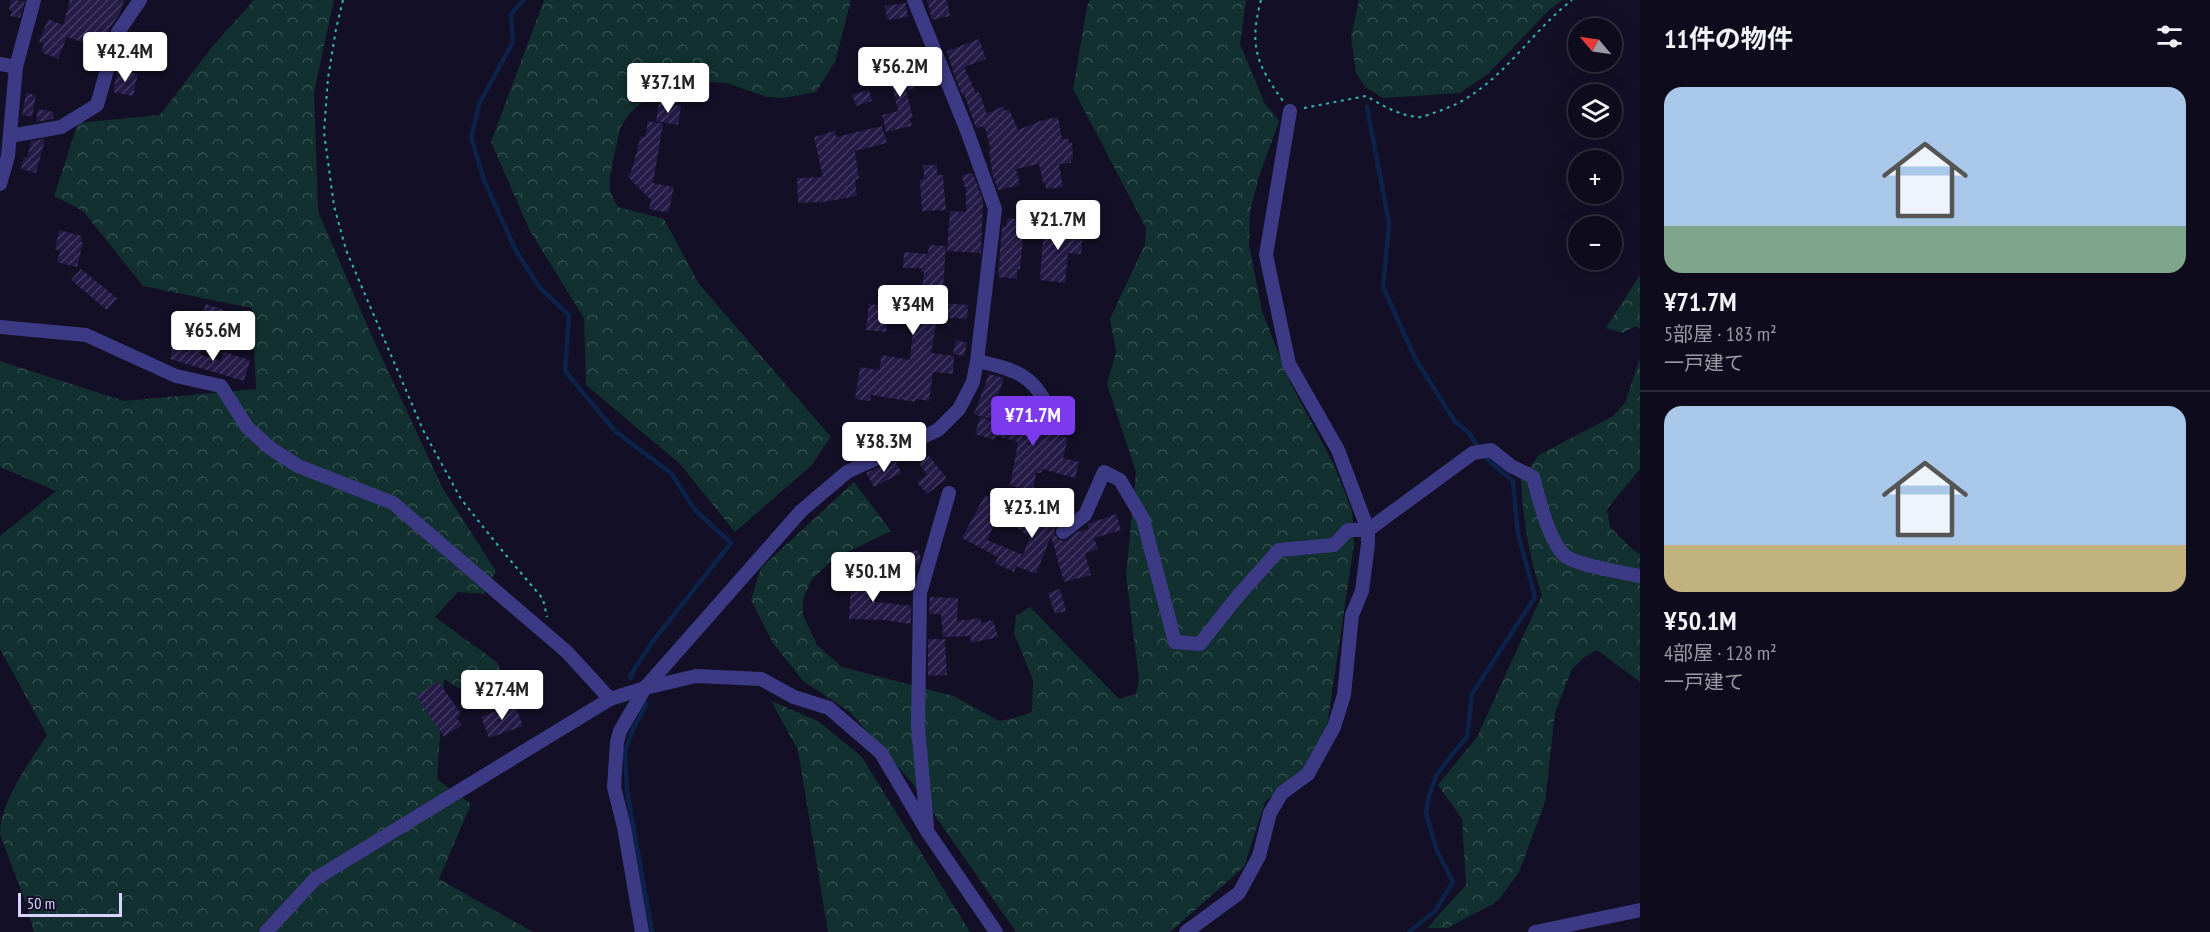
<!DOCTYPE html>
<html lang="ja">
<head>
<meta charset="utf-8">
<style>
	:root { --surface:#0e0b1c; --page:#1c1929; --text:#f1f3f6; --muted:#9b9ba3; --line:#2e2b3b; --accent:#7c3aed }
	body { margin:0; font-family:"PT Sans Narrow","Noto Sans JP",sans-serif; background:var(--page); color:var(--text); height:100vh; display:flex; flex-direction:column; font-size:22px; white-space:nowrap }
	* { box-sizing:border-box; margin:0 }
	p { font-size:20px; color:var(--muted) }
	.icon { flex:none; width:33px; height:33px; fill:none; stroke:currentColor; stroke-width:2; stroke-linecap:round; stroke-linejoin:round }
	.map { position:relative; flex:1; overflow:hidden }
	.details { display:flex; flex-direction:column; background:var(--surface); width:570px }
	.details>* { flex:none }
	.needle { width:39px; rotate:299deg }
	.tools { position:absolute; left:1568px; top:18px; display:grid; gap:12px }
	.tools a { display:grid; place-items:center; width:54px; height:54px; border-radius:50%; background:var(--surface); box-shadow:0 6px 24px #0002,0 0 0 2px var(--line); font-size:30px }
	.scale { position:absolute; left:18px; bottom:15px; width:104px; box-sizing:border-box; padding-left:6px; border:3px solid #d9d4ff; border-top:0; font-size:16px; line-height:21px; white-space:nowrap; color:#d9d4ff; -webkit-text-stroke:4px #130f26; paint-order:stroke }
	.price { position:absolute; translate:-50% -51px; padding:0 14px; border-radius:6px; background:#fff; color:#222; font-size:20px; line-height:39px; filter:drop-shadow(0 2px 3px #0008) }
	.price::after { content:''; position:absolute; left:50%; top:36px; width:18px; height:14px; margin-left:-9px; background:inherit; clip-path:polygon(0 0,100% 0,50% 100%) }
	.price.on { background:var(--accent); color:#fff }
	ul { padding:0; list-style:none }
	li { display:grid; align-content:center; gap:12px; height:318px; padding:0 24px }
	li+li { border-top:2px solid var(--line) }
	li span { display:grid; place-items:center; height:186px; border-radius:18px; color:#555 }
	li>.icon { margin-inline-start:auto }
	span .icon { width:108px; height:108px; fill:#fffc; stroke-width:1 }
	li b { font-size:26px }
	h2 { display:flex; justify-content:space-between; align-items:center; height:72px; padding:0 24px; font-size:26px }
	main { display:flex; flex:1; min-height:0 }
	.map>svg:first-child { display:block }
	.forest { fill:url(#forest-crowns) }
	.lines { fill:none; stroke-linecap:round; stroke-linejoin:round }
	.stream { stroke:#0c2248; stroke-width:4.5 }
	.building { fill:url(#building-hatch); fill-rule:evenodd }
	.path { stroke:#2fb8b0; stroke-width:2; stroke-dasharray:3 4.5; stroke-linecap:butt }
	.minor { stroke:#3d3a85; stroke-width:14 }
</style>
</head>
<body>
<main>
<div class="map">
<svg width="1640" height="932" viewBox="0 0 1640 932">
	<defs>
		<pattern id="forest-crowns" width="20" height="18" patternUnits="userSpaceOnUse" patternTransform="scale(1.5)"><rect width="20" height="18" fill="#12302f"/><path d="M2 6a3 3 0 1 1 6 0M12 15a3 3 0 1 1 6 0" fill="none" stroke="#344d4e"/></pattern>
		<pattern id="building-hatch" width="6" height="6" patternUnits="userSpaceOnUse" patternTransform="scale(1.5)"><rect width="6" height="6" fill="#241b47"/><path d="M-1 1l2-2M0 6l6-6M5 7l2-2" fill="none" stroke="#433b63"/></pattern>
	</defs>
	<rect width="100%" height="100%" fill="#130f26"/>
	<g class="forest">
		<path d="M254,0H334L314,92L318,211L370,332L442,487L496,571L484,594L458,592L435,617L498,663L503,683L474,698L444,679L437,779L471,804L439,879L533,932H34L26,904L0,834C0,802 30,761 47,735L0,649V536L56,491L0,467V361L124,401L256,389L252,308L143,286L83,211L54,196L78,123L160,115L212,47Z"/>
		<polygon points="544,0 851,0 835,62 816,92 783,98 766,97 727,83 710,82 656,90 630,113 620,128 610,176 610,192 618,207 664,219 699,284 831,437 811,466 735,532 680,464 586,385 584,318 530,231 491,142"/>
		<polygon points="1090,0 1246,0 1240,44 1264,102 1279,121 1258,180 1250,212 1249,245 1262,311 1289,380 1335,467 1352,511 1354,544 1327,726 1303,770 1265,802 1244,867 1170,932 1016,932 913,784 850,712 803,681 773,643 751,600 761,568 854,482 891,531 835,558 811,580 803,600 803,615 817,645 842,667 954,696 999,721 1015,718 1032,712 1033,680 1014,633 1016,616 1030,607 1119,699 1136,694 1139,679 1126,575 1136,472 1107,384 1116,352 1110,319 1145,244 1146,228 1073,89 1087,6"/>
		<polygon points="1359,0 1563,0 1549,10 1488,74 1460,93 1383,98 1365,87 1356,73 1351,37"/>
		<polygon points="1640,275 1640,329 1636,326 1622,333 1606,328"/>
		<path d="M1640,358V469L1607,509L1610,527L1633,550L1640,554V682L1597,650L1583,658L1572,669L1555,713L1545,802L1519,872L1500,898L1493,904L1447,928H1427L1466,885L1462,819L1438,785L1477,737L1542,595C1529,559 1523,518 1521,479L1539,455L1613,416L1625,403Z"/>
		<polygon points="771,701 818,721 862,757 970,932 828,932 798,750"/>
	</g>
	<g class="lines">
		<g class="stream">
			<polyline points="524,0 511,14 513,42 480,102 471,137 484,180 516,251 540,288 569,315 565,371 615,431 671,473 695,510 731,543 653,641 630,676 631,678"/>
			<polyline points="1367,107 1389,223 1383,287 1415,358 1455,422 1469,433 1477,446"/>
			<polyline points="645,702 646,705 633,729 625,751 627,791 652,932"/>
			<polyline points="1409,932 1435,911 1453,882 1437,851 1426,813 1429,796 1436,776 1446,762 1467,737 1472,694 1535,597 1518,534 1513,481 1482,455"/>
		</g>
	</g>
	<g class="building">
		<polygon points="11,0 25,1 20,18 10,16 12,11 9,10"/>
		<polygon points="70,0 124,0 120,13 109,29 105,46 85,39 84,43 67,37 58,59 41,52 44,43 39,42 48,19 63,25"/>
		<polygon points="927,0 947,0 950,16 932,20"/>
		<polygon points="906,3 908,17 887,20 885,6"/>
		<polygon points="127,35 137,39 133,57 121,52"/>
		<polygon points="979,39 986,59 964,67 976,93 979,92 987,114 1003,106 1005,111 1009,109 1018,130 1040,121 1058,117 1062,139 1069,139 1069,143 1072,143 1073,159 1071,159 1071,163 1059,164 1063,187 1046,189 1045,183 1043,183 1039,164 1016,169 1020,185 998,190 991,171 992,170 989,151 991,150 985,128 983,129 983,126 976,128 964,94 962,95 954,74 947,51"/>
		<polygon points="910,65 915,89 906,90 913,118 910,119 912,126 886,132 882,115 898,111 892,86 887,87 884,71"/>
		<polygon points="117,70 138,74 133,96 113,92"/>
		<polygon points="869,90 872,101 856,106 852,95"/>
		<polygon points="26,93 36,95 32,117 22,115"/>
		<polygon points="659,102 681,106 678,125 656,121"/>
		<polygon points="38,109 54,112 53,119 36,122"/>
		<polygon points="648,121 663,124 653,183 674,187 668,213 649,209 651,200 627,176 631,172 641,136 645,137"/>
		<polygon points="882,126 887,143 855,151 859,179 855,180 857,196 823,202 798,203 797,178 823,177 814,137 835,131 836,137"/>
		<polygon points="45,139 36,173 21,169 24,157 27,158 31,141"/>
		<polygon points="923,165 937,165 937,175 943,175 946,210 922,211 920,180 923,180 924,176"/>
		<polygon points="973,173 983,201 981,253 947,251 950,211 966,212 966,187 964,187 962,175"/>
		<polygon points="1008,218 1025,220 1020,269 1017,269 1017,279 998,277 1002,226 1006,227"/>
		<polygon points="1044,223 1062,225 1062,228 1083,230 1081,254 1068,253 1065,283 1040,280"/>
		<polygon points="59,230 82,236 81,242 83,242 77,267 57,262 60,251 55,249"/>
		<polygon points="929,245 946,246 942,303 968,305 967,319 937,317 931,353 954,356 953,374 933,372 929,401 916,399 915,402 871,395 870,401 855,399 860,367 879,370 882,355 910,360 914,323 887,321 886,332 866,330 869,304 904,308 906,297 921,300 924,272 921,272 921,268 903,268 904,252 928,254"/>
		<polygon points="81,269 117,298 107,310 71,280"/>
		<polygon points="206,304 229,312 224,326 201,318"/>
		<polygon points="956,340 967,343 964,356 953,354"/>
		<polygon points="189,345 202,349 200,355 221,361 224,352 250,360 244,381 170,359 173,347 188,352"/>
		<polygon points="989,374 1004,378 990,419 974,414"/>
		<polygon points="1028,409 1038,411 1037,415 1041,416 1041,418 1067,426 1064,437 1068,438 1063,458 1079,462 1075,478 1042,469 1041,473 1036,473 1033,490 1010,486 1018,442 996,436 995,440 975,434 980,417 1011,427 1012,421 1024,423"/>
		<polygon points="929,456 946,477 945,480 927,494 917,482 927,475 919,463"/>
		<polygon points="895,460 901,473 874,487 866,473"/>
		<path d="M985,495L1002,504L1005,499L1039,517L1055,528L1054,534L1060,540L1065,541L1077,532L1088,529V524L1116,514L1121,530L1094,538L1098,549L1085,553L1091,575L1064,582L1051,536L1036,574L1016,566L1014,572L995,563L998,557L962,538ZM999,515L1030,537L1023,555L987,540Z"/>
		<polygon points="918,550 921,558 919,564 915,565 916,568 890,576 885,560"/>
		<polygon points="848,569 863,570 863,585 871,586 870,601 911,606 911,624 884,620 849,619 851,585 847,585"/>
		<polygon points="1060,589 1066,611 1055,614 1048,593"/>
		<polygon points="930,597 958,598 957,621 980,618 981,623 993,620 998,637 971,643 970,636 943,637 941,614 929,614"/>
		<polygon points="928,639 945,639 947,675 928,676"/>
		<polygon points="438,681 461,714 456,717 462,725 444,737 416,696"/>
		<polygon points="515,704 523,726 489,738 481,717"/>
	</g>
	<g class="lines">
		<g class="path">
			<polyline points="343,0 336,29 328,78 324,132 334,206 346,250 423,430 461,499 500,548 543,599 547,617"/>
			<path d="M1261,0C1249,45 1256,64 1283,101"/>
			<path d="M1304,108L1366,96C1382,105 1398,115 1417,117C1423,118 1432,113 1439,111C1497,92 1526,36 1572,0"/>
		</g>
		<g class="minor">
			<polyline points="0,64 16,67"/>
			<polyline points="10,136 61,127 97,105 118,32 140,0"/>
			<polyline points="0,184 8,156 16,67 34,0"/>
			<polyline points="0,327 86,335 176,376 221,386 247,427 270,448 298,466 393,503 567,652 610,699"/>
			<path d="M977,361C1013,369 1034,374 1049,410"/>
			<path d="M1063,532L1085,515L1104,472L1120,480L1143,519L1175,642L1200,644L1237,597L1279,550L1334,545L1348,530H1368L1473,453L1491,450L1511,466L1533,477C1539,498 1548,539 1564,555C1575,565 1624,573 1640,576"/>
			<polyline points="927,826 918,727 920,593 949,493"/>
			<polyline points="266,932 315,879 610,699 645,688 696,676 761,679 794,697 829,708 881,753 927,831 996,932"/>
			<polyline points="642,932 624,827 614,787 617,742 620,731 645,688 801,511 847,472 938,430 959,409 973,382 977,361 995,209 966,128 914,0"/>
			<polyline points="1186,932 1239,893 1259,856 1270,813 1282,793 1308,774 1334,727 1344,695 1352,615 1362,591 1368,544 1368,530 1338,450 1289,364 1266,255 1290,111"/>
			<polyline points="1535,932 1640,910"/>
		</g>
	</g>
</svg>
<div class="tools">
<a><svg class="needle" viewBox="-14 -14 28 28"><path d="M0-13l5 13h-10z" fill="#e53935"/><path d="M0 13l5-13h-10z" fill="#9b9ba3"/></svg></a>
<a><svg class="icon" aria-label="layers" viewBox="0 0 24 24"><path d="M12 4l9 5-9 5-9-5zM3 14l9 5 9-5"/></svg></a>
<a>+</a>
<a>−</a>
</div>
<div class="scale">50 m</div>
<b class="price" style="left:125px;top:83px">¥42.4M</b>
<b class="price" style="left:900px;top:98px">¥56.2M</b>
<b class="price" style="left:668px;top:114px">¥37.1M</b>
<b class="price" style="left:1058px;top:251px">¥21.7M</b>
<b class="price" style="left:913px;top:336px">¥34M</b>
<b class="price" style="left:213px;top:362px">¥65.6M</b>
<b class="price on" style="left:1033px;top:447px">¥71.7M</b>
<b class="price" style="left:884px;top:473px">¥38.3M</b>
<b class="price" style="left:1032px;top:539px">¥23.1M</b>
<b class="price" style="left:873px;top:603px">¥50.1M</b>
<b class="price" style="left:502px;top:721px">¥27.4M</b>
</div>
<section class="details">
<h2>11件の物件<svg class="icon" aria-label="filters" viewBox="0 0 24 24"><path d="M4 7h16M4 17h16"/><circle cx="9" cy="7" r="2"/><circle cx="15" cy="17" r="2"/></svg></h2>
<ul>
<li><span style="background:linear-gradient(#a9c7e8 75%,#7fa58c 0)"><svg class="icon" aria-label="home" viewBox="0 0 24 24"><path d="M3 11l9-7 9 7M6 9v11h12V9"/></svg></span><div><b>¥71.7M</b><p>5部屋 · 183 m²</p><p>一戸建て</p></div></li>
<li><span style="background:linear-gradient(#a9c7e8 75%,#c2b280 0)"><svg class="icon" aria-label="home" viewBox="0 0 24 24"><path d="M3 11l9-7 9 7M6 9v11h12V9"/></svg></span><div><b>¥50.1M</b><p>4部屋 · 128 m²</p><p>一戸建て</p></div></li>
</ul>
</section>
</main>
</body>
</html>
